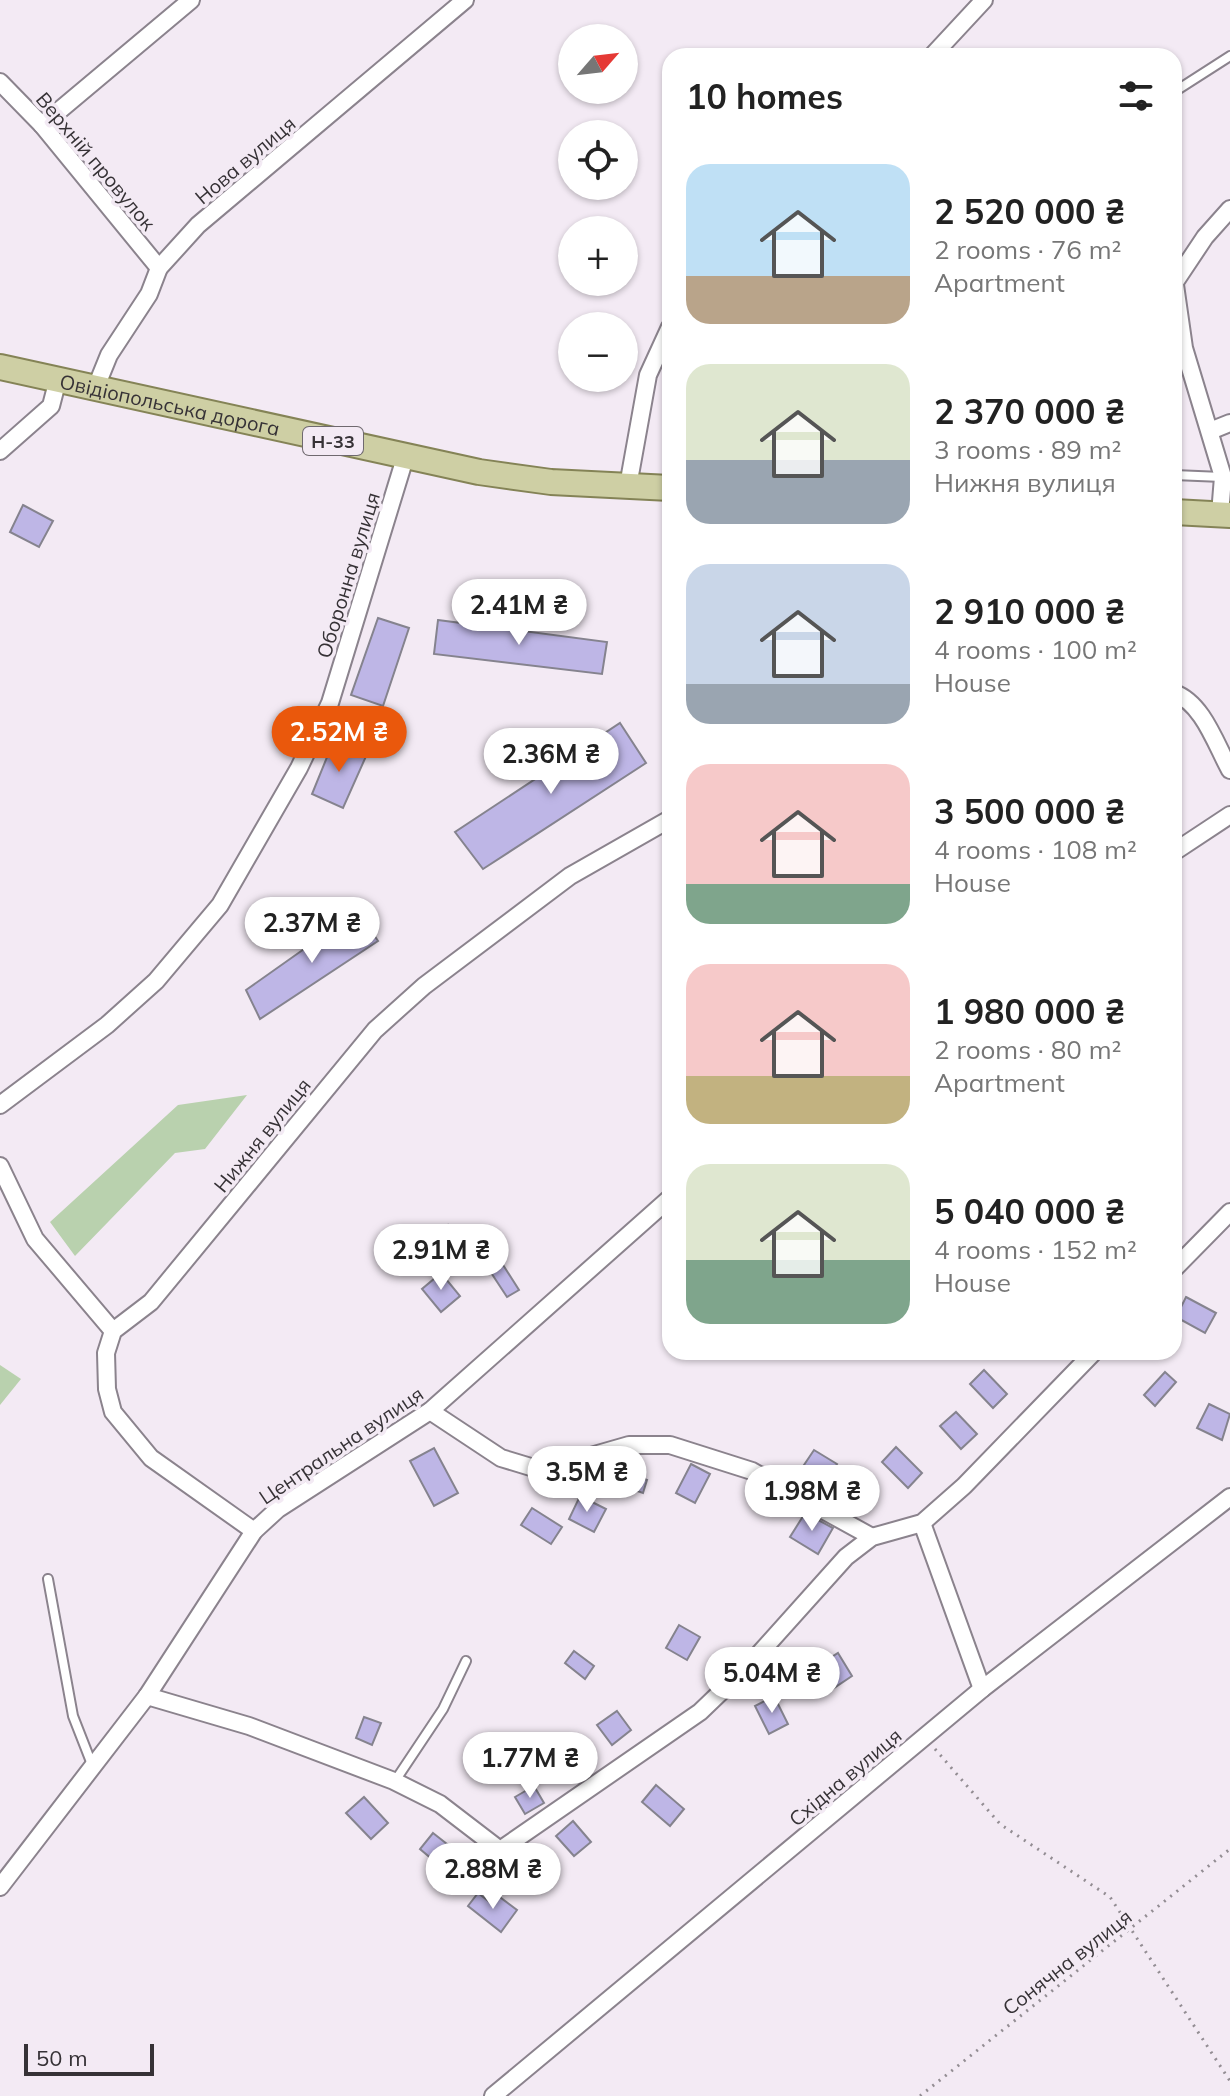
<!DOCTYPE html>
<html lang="en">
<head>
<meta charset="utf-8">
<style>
	:root { --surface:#fff; --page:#f6f6f6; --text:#222; --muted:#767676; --accent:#ea580c }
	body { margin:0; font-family:Mulish,sans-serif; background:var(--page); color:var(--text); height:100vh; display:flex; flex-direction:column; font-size:30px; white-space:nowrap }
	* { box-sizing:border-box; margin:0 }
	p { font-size:26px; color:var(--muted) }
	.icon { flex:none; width:44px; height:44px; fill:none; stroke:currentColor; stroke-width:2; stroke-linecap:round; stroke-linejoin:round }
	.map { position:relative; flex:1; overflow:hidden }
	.panel { position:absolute; left:662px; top:48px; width:520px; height:1312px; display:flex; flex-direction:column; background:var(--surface); border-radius:24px; box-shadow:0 2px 6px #0004 }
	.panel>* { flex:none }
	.needle { width:52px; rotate:62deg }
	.controls { position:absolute; left:558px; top:24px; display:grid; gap:16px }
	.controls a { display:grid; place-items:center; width:80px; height:80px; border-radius:50%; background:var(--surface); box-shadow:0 2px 6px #0004; font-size:40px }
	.scale { position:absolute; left:24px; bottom:20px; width:130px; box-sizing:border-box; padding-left:8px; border:4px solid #363236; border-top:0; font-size:22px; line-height:28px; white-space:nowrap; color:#363236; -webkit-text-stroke:6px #f3eaf4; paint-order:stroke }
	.price { position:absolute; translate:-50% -68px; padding:0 18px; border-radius:28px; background:#fff; color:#222; font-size:26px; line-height:52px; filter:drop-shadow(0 2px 4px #0008) }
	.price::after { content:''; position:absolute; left:50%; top:48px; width:24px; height:18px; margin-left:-12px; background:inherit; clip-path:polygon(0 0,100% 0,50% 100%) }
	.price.on { background:var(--accent); color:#fff }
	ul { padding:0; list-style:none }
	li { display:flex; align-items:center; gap:24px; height:200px; padding:0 24px }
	li span { display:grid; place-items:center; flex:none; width:224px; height:160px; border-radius:24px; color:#555 }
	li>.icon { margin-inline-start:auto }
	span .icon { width:96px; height:96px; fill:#fffc; stroke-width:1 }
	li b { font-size:34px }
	h2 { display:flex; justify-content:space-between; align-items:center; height:96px; padding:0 24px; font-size:34px }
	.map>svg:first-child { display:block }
	.green { fill:#b9d1ae }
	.building { fill:#beb6e6; stroke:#85838e; stroke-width:2 }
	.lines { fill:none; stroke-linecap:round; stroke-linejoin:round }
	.service-casing { stroke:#8b838d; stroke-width:12 }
	.minor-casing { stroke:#8b838d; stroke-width:20 }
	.primary-casing { stroke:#848356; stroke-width:28 }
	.path { stroke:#938d93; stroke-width:3; stroke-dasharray:2 6; stroke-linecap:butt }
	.service { stroke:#fff; stroke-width:8 }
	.minor { stroke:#fff; stroke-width:16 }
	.primary { stroke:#cecfa4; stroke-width:24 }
	.labels { text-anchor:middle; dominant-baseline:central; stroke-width:7; stroke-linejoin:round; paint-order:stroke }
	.shield { fill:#f3eaf4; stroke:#6f696f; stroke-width:2 }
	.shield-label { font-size:18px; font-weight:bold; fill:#363236 }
	.street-label { font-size:20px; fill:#363236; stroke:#f3eaf4 }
</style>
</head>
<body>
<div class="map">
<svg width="1230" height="2096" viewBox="0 0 1230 2096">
	<rect width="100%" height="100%" fill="#f3eaf4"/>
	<g class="green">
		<polygon points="247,1095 205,1149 175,1153 75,1256 50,1222 178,1105"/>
		<polygon points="0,1365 21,1379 0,1405"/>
	</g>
	<g class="building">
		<polygon points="23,505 53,521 39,547 10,532"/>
		<polygon points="378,618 409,628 383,706 351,695"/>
		<polygon points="438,620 607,642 602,674 434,654"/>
		<polygon points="620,723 646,763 483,869 455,832"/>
		<polygon points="334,740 367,754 343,808 312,794"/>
		<polygon points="358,911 378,941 260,1019 246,990"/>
		<polygon points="448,1225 466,1251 447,1264 429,1238"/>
		<polygon points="498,1257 519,1290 507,1297 486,1265"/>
		<polygon points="441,1273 460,1296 441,1312 422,1289"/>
		<polygon points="1186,1297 1216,1313 1205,1333 1176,1317"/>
		<polygon points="984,1370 1007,1394 993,1408 970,1384"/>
		<polygon points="1165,1372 1176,1382 1155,1406 1144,1395"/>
		<polygon points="1209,1404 1230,1414 1222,1440 1197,1428"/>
		<polygon points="956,1412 977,1434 961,1449 940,1426"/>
		<polygon points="896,1447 922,1473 908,1488 882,1462"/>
		<polygon points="434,1448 458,1493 434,1506 410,1461"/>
		<polygon points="814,1450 837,1464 827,1480 804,1465"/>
		<polygon points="691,1464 710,1474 695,1503 676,1493"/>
		<polygon points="604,1465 647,1480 643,1493 599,1478"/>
		<polygon points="580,1496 606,1509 594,1532 569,1519"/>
		<polygon points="532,1508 562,1527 551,1544 521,1525"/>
		<polygon points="805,1513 833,1528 818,1554 790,1537"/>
		<polygon points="679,1625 700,1637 687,1660 666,1648"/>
		<polygon points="574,1651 594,1666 585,1679 565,1663"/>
		<polygon points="838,1653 852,1676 831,1690 816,1667"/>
		<polygon points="774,1696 788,1724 769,1734 755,1706"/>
		<polygon points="617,1711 631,1730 612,1745 597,1725"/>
		<polygon points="364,1717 381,1723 372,1745 356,1738"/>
		<polygon points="656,1785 684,1809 670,1826 642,1802"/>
		<polygon points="534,1786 544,1803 525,1814 515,1797"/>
		<polygon points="364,1797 388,1823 371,1839 346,1813"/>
		<polygon points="573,1821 591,1842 574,1856 556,1836"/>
		<polygon points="433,1833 452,1848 439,1865 420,1849"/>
		<polygon points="478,1893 491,1903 497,1895 517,1910 501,1932 468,1906"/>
	</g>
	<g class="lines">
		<defs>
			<g id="service">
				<polyline points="1174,92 1230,56"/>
				<polyline points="1174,475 1222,477"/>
				<polyline points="48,1579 73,1716 93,1767"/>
				<polyline points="395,1781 443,1709 466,1661"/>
			</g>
			<g id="minor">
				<polyline points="932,56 984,0"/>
				<polyline points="0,82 42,125 159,268"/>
				<polyline points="42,125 191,0"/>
				<polyline points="1174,278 1184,348 1223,477 1220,514"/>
				<polyline points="1175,282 1205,237 1230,209"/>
				<polyline points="96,387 109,355 149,294 159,268 198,225 465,0"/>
				<polyline points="1210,431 1230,423"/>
				<polyline points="0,451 51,406 58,379"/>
				<polyline points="628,486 648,375 670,327"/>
				<path d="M1174,693C1203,703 1216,745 1230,770"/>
				<polyline points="1174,852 1230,815"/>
				<polyline points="0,1105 107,1025 156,981 220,905 299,768 330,703 405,458"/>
				<polyline points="0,1166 35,1239 113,1331"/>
				<polyline points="1174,1269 1230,1212"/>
				<polyline points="430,1411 501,1458 534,1468 549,1468 629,1445 670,1445 752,1471 872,1537"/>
				<polyline points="922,1523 982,1689"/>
				<polyline points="254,1531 151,1458 113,1412 107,1389 106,1353 113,1331 151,1302 375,1030 424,986 570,876 670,819"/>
				<polyline points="147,1696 249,1726 394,1781 440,1804 500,1850 700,1712 750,1664 846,1557 872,1537 922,1523 964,1486 1094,1352"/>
				<polyline points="0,1887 147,1696 254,1531 278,1509 430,1411 670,1198"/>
				<polyline points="493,2096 982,1689 1230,1497"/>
			</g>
			<g id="primary">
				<path id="s1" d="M0,367L479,472L551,482L670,488"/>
				<polyline points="1174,512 1230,515"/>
			</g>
		</defs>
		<use href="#service" class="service-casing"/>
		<use href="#minor" class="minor-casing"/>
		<use href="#primary" class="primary-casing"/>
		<g class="path">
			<polyline points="935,1749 1000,1824 1110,1897 1230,2081"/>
			<polyline points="920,2096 1230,1849"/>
		</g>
		<use href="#service" class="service"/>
		<use href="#minor" class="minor"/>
		<use href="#primary" class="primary"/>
	</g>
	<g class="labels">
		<rect class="shield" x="303" y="427" width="60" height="28" rx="6"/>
		<g class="shield-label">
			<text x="333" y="441">Н-33</text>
		</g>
		<g class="street-label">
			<text transform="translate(245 160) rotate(-40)">Нова вулиця</text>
			<text transform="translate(96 161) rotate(50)">Верхній провулок</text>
			<text stroke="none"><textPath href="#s1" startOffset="174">Овідіопольська дорога</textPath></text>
			<text transform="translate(348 575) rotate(-73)">Оборонна вулиця</text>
			<text transform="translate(262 1135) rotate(-51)">Нижня вулиця</text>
			<text transform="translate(341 1445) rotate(-34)">Центральна вулиця</text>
			<text transform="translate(845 1777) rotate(-40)">Східна вулиця</text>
			<text transform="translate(1067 1962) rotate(-38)">Сонячна вулиця</text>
		</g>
	</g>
</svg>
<div class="controls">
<a><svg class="needle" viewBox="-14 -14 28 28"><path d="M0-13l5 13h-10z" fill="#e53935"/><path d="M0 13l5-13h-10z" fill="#767676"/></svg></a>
<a><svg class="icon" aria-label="locate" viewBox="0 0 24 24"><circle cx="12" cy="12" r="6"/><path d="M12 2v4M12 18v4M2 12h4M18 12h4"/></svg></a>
<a>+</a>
<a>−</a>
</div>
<div class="scale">50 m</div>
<b class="price" style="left:519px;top:647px">2.41M ₴</b>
<b class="price on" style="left:339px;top:774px">2.52M ₴</b>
<b class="price" style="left:551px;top:796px">2.36M ₴</b>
<b class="price" style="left:312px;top:965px">2.37M ₴</b>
<b class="price" style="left:441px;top:1292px">2.91M ₴</b>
<b class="price" style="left:587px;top:1514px">3.5M ₴</b>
<b class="price" style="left:812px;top:1533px">1.98M ₴</b>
<b class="price" style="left:772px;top:1715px">5.04M ₴</b>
<b class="price" style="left:530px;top:1800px">1.77M ₴</b>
<b class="price" style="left:493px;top:1911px">2.88M ₴</b>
<section class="panel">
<h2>10 homes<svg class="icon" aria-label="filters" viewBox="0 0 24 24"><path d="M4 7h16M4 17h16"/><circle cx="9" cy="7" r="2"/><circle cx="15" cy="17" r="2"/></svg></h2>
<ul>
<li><span style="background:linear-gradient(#bfe0f5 70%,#b9a48a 0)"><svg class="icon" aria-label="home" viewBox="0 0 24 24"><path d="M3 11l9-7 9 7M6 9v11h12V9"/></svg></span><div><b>2 520 000 ₴</b><p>2 rooms · 76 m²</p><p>Apartment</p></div></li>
<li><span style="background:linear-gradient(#dfe7d0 60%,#9aa5b1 0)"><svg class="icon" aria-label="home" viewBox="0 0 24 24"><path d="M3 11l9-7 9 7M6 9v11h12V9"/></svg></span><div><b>2 370 000 ₴</b><p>3 rooms · 89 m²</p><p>Нижня вулиця</p></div></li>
<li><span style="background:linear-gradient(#c9d6e8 75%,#9aa5b1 0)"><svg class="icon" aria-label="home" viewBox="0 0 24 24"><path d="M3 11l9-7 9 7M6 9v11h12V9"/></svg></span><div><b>2 910 000 ₴</b><p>4 rooms · 100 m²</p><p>House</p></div></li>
<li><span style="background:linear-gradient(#f6c9c9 75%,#7fa58c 0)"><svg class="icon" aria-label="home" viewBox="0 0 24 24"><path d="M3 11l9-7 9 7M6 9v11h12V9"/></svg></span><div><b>3 500 000 ₴</b><p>4 rooms · 108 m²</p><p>House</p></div></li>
<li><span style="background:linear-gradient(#f6c9c9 70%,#c2b280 0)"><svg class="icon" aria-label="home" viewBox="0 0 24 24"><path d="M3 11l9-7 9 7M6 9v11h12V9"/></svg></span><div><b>1 980 000 ₴</b><p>2 rooms · 80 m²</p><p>Apartment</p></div></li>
<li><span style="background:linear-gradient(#dfe7d0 60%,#7fa58c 0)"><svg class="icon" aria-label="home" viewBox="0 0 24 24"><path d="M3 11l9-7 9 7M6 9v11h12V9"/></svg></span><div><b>5 040 000 ₴</b><p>4 rooms · 152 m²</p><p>House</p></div></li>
</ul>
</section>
</div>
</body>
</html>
